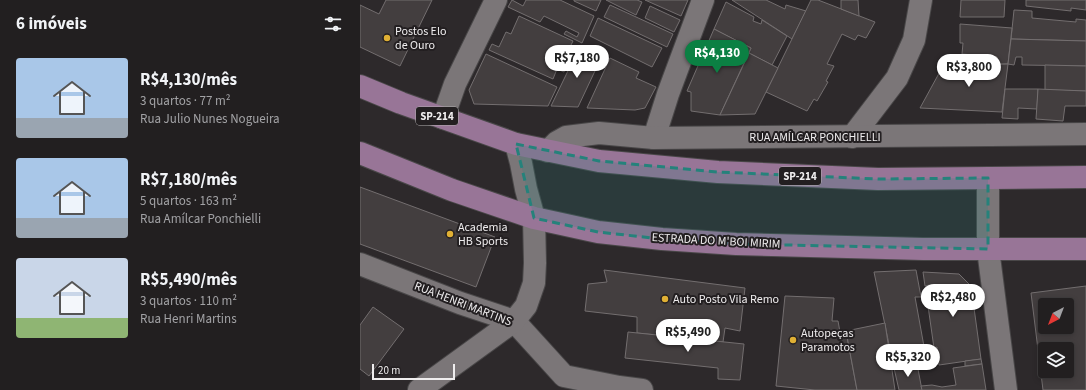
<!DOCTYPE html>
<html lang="pt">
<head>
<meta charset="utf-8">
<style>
	:root { --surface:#221f20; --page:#2a2729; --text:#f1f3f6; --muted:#a2a2a5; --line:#3f3d3e; --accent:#0b8043 }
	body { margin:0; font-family:"Source Sans 3",sans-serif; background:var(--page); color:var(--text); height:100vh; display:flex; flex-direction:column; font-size:15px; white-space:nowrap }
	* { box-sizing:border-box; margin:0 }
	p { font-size:13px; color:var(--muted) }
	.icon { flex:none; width:22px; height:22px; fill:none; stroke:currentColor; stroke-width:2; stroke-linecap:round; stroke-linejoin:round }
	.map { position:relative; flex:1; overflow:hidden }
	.side { display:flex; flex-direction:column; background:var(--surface); width:360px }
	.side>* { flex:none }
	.needle { width:26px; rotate:222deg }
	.tools { position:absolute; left:678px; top:298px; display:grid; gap:8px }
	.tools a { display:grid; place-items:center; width:36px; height:36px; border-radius:4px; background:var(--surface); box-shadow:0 2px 6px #0003,0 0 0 1px var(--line); font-size:20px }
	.scale { position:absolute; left:12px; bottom:10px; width:83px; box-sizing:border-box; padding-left:4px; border:2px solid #efedee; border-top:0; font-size:11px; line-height:14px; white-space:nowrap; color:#efedee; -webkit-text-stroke:3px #231f21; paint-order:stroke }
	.price { position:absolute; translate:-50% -34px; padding:0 9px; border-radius:14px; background:#fff; color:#222; font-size:13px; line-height:26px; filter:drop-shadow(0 1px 2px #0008) }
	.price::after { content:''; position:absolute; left:50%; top:24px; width:12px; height:9px; margin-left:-6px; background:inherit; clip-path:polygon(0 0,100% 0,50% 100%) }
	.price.selected { background:var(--accent); color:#fff }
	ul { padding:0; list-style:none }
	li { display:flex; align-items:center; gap:12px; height:100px; padding:0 16px }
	li span { display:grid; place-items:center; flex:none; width:112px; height:80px; border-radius:4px; color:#555 }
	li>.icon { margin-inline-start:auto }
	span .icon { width:48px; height:48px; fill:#fffc; stroke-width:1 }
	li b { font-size:17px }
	h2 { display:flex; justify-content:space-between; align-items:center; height:48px; padding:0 16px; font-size:17px }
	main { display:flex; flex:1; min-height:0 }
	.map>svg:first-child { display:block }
	.building { fill:#433e3f; stroke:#736e6f; fill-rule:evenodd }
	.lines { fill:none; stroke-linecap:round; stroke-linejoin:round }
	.minor-casing { stroke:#494748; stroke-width:24 }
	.primary-casing { stroke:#494748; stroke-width:24 }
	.minor { stroke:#7b7678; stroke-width:22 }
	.primary { stroke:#987597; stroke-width:22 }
	.marked { fill:#25827b; fill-opacity:0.2; stroke:#25827b; stroke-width:3; stroke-dasharray:8 5; stroke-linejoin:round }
	.poi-dot { fill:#e0b034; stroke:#231f21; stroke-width:1.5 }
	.labels { text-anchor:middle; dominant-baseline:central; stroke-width:4; stroke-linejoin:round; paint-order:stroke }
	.shield { fill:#231f21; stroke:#b2afb0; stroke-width:1 }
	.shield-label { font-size:11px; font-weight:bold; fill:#efedee }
	.poi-label { font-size:12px; fill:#efedee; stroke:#231f21; text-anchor:start }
	.street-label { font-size:12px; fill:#efedee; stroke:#231f21 }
</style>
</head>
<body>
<main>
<section class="side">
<h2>6 imóveis<svg class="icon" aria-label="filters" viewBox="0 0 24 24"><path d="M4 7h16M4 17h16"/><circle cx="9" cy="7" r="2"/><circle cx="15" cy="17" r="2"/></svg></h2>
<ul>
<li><span style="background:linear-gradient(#a9c7e8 75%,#9aa5b1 0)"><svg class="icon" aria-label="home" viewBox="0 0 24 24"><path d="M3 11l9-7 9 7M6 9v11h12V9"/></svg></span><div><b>R$4,130/mês</b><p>3 quartos · 77 m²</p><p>Rua Julio Nunes Nogueira</p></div></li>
<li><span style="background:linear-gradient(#a9c7e8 75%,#9aa5b1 0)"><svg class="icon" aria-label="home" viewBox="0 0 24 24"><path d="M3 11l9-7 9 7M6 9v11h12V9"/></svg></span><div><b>R$7,180/mês</b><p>5 quartos · 163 m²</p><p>Rua Amílcar Ponchielli</p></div></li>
<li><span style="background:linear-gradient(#c9d6e8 75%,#8fb573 0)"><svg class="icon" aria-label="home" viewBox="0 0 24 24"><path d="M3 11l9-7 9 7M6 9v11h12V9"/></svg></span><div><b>R$5,490/mês</b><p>3 quartos · 110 m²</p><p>Rua Henri Martins</p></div></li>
</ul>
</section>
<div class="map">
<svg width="726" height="390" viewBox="0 0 726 390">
	<rect width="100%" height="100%" fill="#2d292b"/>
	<g class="building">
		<polygon points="26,0 72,0 40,66 0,47 0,5 19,14"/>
		<polygon points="152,0 163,6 166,0 200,0 234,16 222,43 204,34 206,31 217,37 219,33 184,16 180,22 148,7"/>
		<polygon points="214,0 241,0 236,11 214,1"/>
		<polygon points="246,0 277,0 282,2 276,15"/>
		<polygon points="285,0 328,0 321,16"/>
		<polygon points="372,0 406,0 425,9 426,5 446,11 432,39"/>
		<polygon points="451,0 458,0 515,22 506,38 498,35 495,40 482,34 467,64 474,66 466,81 468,82 457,101 454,99 447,111 406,92"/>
		<polygon points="481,0 498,0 499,16 481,9"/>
		<polygon points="601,0 645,0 644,17 600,17"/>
		<polygon points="666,0 726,0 726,10 711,8 711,11 666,6"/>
		<polygon points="366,2 394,17 393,21 401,24 402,20 427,36 412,65 389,53 391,48 354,29"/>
		<polygon points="250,5 313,34 307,47 244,17"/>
		<polygon points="290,6 320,20 314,32 285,18"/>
		<polygon points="654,10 672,11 672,18 716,22 716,19 726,20 726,41 651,39"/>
		<polygon points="159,16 213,41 209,49 214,51 204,72 197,69 193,79 129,50 132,44 139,47 146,32 151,34"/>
		<polygon points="238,18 302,48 292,67 230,36"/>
		<polygon points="600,24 652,28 648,64 636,64 637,57 602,54 603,43 600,43"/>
		<polygon points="354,29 391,48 360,115 331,111 331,92 327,91"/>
		<polygon points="651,39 726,41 726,66 662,65 662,57 656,57 654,65 648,64"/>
		<polygon points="220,46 242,56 218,107 191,106"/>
		<polygon points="389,53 418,68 395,114 360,115"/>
		<polygon points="126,54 197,87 188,106 114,104 109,90"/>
		<polygon points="250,58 279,72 276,78 296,87 285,108 275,110 227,108"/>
		<polygon points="648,64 642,112 560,108 583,66"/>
		<polygon points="685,65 726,66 726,91 685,90"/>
		<polygon points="645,89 678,89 677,109 658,108 658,119 642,118"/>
		<polygon points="678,89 726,91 726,106 705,106 703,121 676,119"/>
		<polygon points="0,187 135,237 116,287 0,244"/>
		<polygon points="244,270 385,288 380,331 365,328 363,342 277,333 277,317 225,311 228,284 247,282"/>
		<polygon points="556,270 561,297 555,297 565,352 532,359 514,272"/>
		<polygon points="563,272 599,274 611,286 621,359 579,365 577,347 574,348 568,306 572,306 569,285 565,286"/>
		<path d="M726,286V390H683L671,293ZM685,305H707V327H685ZM685,349H707V371H685Z"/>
		<polygon points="425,296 474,298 472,321 478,321 480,332 486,331 497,390 455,390 416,386"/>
		<polygon points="13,307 44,329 9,376 0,369 0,325"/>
		<polygon points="525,323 535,390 497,390 486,331"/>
		<polygon points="268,332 384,344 380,380 358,379 358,368 265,358"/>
		<polygon points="621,359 622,364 605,366 605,361"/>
		<polygon points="557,364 562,390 539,390 534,368"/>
		<polygon points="622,364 626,390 562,390 561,386 572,385 582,387 596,385 593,368"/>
	</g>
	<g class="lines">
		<defs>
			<g id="minor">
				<polyline points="83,118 95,84 136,0"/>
				<polyline points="492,137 537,78 554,40 561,0"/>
				<polyline points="294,138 308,94 343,0"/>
				<polyline points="188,151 197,142 206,137 239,133 294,138 726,134"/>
				<polyline points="628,178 628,249 646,390"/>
				<polyline points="0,264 100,303 154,321 204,376 259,387 282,390"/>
				<polyline points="59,390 154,321 166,306 174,283 175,263 174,218 166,189 161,163 156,144"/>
			</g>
			<g id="primary">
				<polyline points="0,86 41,103 156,144 239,161 358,172 518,179 726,177"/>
				<polyline points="0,153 92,190 174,218 238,232 302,239 376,244 563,249 726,249"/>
			</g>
		</defs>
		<use href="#minor" class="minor-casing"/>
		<use href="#primary" class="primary-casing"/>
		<use href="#minor" class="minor"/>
		<use href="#primary" class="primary"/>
	</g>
	<path class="marked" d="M156,144L239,161L358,172L518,179L628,178V249L376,244L302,239L238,232L174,218Z"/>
	<g class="poi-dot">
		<circle cx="27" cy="38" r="4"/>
		<circle cx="90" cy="234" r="4"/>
		<circle cx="305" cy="299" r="4"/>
		<circle cx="433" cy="340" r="4"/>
	</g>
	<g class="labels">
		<g class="shield">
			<rect x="56" y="107" width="42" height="18" rx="3"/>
			<rect x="419" y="167" width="42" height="18" rx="3"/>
		</g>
		<g class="shield-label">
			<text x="77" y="116">SP-214</text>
			<text x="440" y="176">SP-214</text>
		</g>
		<g class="poi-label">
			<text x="35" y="31">Postos Elo<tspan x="35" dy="14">de Ouro</tspan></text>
			<text x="98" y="227">Academia<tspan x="98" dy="14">HB Sports</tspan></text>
			<text x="313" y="299">Auto Posto Vila Remo</text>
			<text x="441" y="333">Autopeças<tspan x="441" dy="14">Paramotos</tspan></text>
		</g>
		<g class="street-label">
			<text x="455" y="137">RUA AMÍLCAR PONCHIELLI</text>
			<text transform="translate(356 241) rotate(3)">ESTRADA DO M'BOI MIRIM</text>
			<text transform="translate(103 304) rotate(21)">RUA HENRI MARTINS</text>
		</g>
	</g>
</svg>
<div class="tools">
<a><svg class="needle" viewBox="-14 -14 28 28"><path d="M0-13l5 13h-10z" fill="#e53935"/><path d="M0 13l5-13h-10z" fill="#a2a2a5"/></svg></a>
<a><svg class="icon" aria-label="layers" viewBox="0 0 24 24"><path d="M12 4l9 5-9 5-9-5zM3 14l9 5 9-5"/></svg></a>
</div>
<div class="scale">20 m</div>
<b class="price selected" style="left:357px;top:74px">R$4,130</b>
<b class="price" style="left:217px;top:79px">R$7,180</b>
<b class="price" style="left:609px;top:88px">R$3,800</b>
<b class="price" style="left:593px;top:318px">R$2,480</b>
<b class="price" style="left:328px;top:353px">R$5,490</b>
<b class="price" style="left:548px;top:378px">R$5,320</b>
</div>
</main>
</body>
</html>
